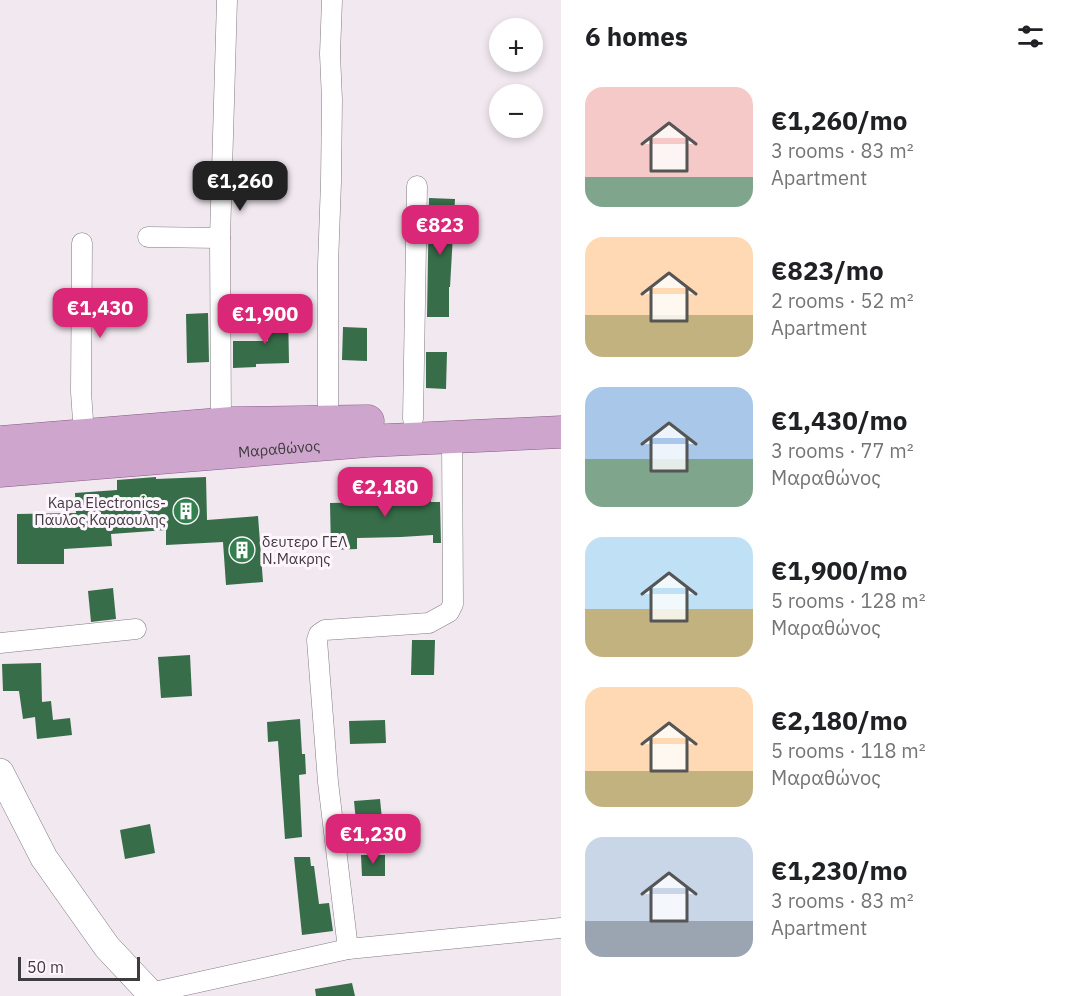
<!DOCTYPE html>
<html lang="en">
<head>
<meta charset="utf-8">
<style>
	:root { --surface:#fff; --page:#f2f2f2; --text:#202124; --muted:#757577; --accent:#db2777 }
	body { margin:0; font-family:"IBM Plex Sans",sans-serif; background:var(--page); color:var(--text); height:100vh; display:flex; flex-direction:column; font-size:22px; white-space:nowrap }
	* { box-sizing:border-box; margin:0 }
	p { font-size:20px; color:var(--muted) }
	.icon { flex:none; width:33px; height:33px; fill:none; stroke:currentColor; stroke-width:2; stroke-linecap:round; stroke-linejoin:round }
	.map { position:relative; flex:1; overflow:hidden }
	.drawer { display:flex; flex-direction:column; background:var(--surface); width:510px }
	.drawer>* { flex:none }
	.controls { position:absolute; left:489px; top:18px; display:grid; gap:12px }
	.controls a { display:grid; place-items:center; width:54px; height:54px; border-radius:50%; background:var(--surface); box-shadow:0 3px 9px #0003; font-size:30px }
	.scale { position:absolute; left:18px; bottom:15px; width:122px; box-sizing:border-box; padding-left:6px; border:3px solid #3f3c3f; border-top:0; font-size:16px; line-height:21px; white-space:nowrap; color:#3f3c3f; -webkit-text-stroke:4px #fef5fd; paint-order:stroke }
	.price { position:absolute; translate:-50% -51px; padding:0 14px; border-radius:12px; background:var(--accent); color:#fff; font-size:20px; line-height:39px; filter:drop-shadow(0 2px 3px #0008) }
	.price::after { content:''; position:absolute; left:50%; top:36px; width:18px; height:14px; margin-left:-9px; background:inherit; clip-path:polygon(0 0,100% 0,50% 100%) }
	.price.on { background:#222; color:#fff }
	ul { padding:0; list-style:none }
	li { display:flex; align-items:center; gap:18px; height:150px; padding:0 24px }
	li span { display:grid; place-items:center; flex:none; width:168px; height:120px; border-radius:18px; color:#555 }
	li>.icon { margin-inline-start:auto }
	span .icon { width:72px; height:72px; fill:#fffc; stroke-width:1 }
	li b { font-size:26px }
	h2 { display:flex; justify-content:space-between; align-items:center; height:72px; padding:0 24px; font-size:26px }
	main { display:flex; flex:1; min-height:0 }
	.map>svg:first-child { display:block }
	.building { fill:#376d49 }
	.lines { fill:none; stroke-linecap:round; stroke-linejoin:round }
	.street-casing { stroke:#847c84; stroke-width:21 }
	.secondary-casing { stroke:#847c84; stroke-width:28 }
	.primary-casing { stroke:#875a86; stroke-width:33 }
	.street { stroke:#fff; stroke-width:20 }
	.secondary { stroke:#fff; stroke-width:27 }
	.primary { stroke:#cea6cd; stroke-width:32 }
	.labels { text-anchor:middle; dominant-baseline:central; stroke-width:6; stroke-linejoin:round; paint-order:stroke }
	.street-label { font-size:15px; fill:#3f3c3f; stroke:#fef5fd }
	.poi-label { font-size:15px; fill:#3f3c3f; stroke:#fef5fd; text-anchor:end }
</style>
</head>
<body>
<main>
<div class="map">
<svg width="561" height="996" viewBox="0 0 561 996">
	<rect width="100%" height="100%" fill="#f1e8f0"/>
	<g class="building">
		<polygon points="429,198 455,199 450,287 449,287 449,317 427,317"/>
		<polygon points="267,312 288,312 289,363 256,364 256,367 233,368 233,341 268,341"/>
		<polygon points="208,313 209,362 187,363 186,314"/>
		<polygon points="343,327 367,328 367,361 342,360"/>
		<polygon points="426,352 447,352 446,389 426,388"/>
		<polygon points="156,477 156,479 206,477 207,520 258,516 263,582 226,585 223,542 166,545 166,530 111,534 112,546 64,549 64,564 17,564 17,514 76,513 75,493 117,490 117,480"/>
		<polygon points="401,488 401,494 430,493 431,502 440,502 441,543 433,543 433,535 401,537 357,538 357,549 331,550 330,503 375,502 375,489"/>
		<polygon points="113,588 116,619 91,622 88,591"/>
		<polygon points="412,640 435,640 434,675 411,675"/>
		<polygon points="190,655 192,696 161,698 158,657"/>
		<polygon points="41,663 42,702 51,701 53,720 70,718 72,735 37,739 35,717 23,719 19,691 3,691 2,664"/>
		<polygon points="300,719 302,754 305,754 306,774 299,775 302,837 285,839 278,741 268,742 267,722"/>
		<polygon points="385,720 386,743 350,744 349,721"/>
		<polygon points="380,799 383,829 357,832 354,801"/>
		<polygon points="150,824 155,853 125,859 120,830"/>
		<polygon points="361,855 385,855 385,876 362,876"/>
		<polygon points="294,857 310,857 311,866 314,866 319,904 329,903 333,931 302,935"/>
		<polygon points="352,983 355,996 316,996 315,989"/>
	</g>
	<g class="lines">
		<defs>
			<g id="street">
				<polyline points="148,237 220,238"/>
				<polyline points="82,243 81,392 84,435"/>
				<polyline points="413,419 417,186"/>
				<polyline points="328,422 328,265 331,182 332,100 330,54 332,0"/>
				<polyline points="221,424 220,238 227,0"/>
				<polyline points="0,643 136,629"/>
				<polyline points="348,949 328,782 317,640 319,634 325,630 429,623 449,612 453,604 452,437"/>
				<polyline points="150,993 348,949 561,928"/>
			</g>
			<polyline id="secondary" points="0,772 44,858 107,947 153,996"/>
			<g id="primary">
				<polyline points="0,442 232,423 368,421"/>
				<path id="s1" d="M0,471L367,441L561,432"/>
			</g>
		</defs>
		<use href="#street" class="street-casing"/>
		<use href="#secondary" class="secondary-casing"/>
		<use href="#primary" class="primary-casing"/>
		<use href="#street" class="street"/>
		<use href="#secondary" class="secondary"/>
		<use href="#primary" class="primary"/>
	</g>
	<defs>
		<symbol id="building-disc" viewBox="-11 -11 22 22"><circle r="9.5" fill="#33804f" stroke="#fef5fd"/><path d="M-4-6H4V6H1V3H-1V6H-4ZM-2.5-4.3h1.7v1.8h-1.7ZM.8-4.3h1.7v1.8H.8ZM-2.5-1h1.7V.8h-1.7ZM.8-1h1.7V.8H.8Z" fill="#fff"/></symbol>
	</defs>
	<g fill-rule="evenodd">
		<use href="#building-disc" x="171" y="496" width="30" height="30"/>
		<use href="#building-disc" x="227" y="535" width="30" height="30"/>
	</g>
	<g class="labels">
		<g class="street-label">
			<text stroke="none"><textPath href="#s1" startOffset="280">Μαραθώνος</textPath></text>
		</g>
		<g class="poi-label">
			<text x="166" y="502">Kapa Electronics-<tspan x="166" dy="17">Παυλος Καραουλης</tspan></text>
			<text x="262" y="541" text-anchor="start">δευτερο ΓΕΛ<tspan x="262" dy="17">Ν.Μακρης</tspan></text>
		</g>
	</g>
</svg>
<div class="controls">
<a>+</a>
<a>−</a>
</div>
<div class="scale">50 m</div>
<b class="price on" style="left:240px;top:212px">€1,260</b>
<b class="price" style="left:440px;top:256px">€823</b>
<b class="price" style="left:100px;top:339px">€1,430</b>
<b class="price" style="left:265px;top:345px">€1,900</b>
<b class="price" style="left:385px;top:518px">€2,180</b>
<b class="price" style="left:373px;top:865px">€1,230</b>
</div>
<section class="drawer">
<h2>6 homes<svg class="icon" aria-label="filters" viewBox="0 0 24 24"><path d="M4 7h16M4 17h16"/><circle cx="9" cy="7" r="2"/><circle cx="15" cy="17" r="2"/></svg></h2>
<ul>
<li><span style="background:linear-gradient(#f6c9c9 75%,#7fa58c 0)"><svg class="icon" aria-label="home" viewBox="0 0 24 24"><path d="M3 11l9-7 9 7M6 9v11h12V9"/></svg></span><div><b>€1,260/mo</b><p>3 rooms · 83 m²</p><p>Apartment</p></div></li>
<li><span style="background:linear-gradient(#ffd9b3 65%,#c2b280 0)"><svg class="icon" aria-label="home" viewBox="0 0 24 24"><path d="M3 11l9-7 9 7M6 9v11h12V9"/></svg></span><div><b>€823/mo</b><p>2 rooms · 52 m²</p><p>Apartment</p></div></li>
<li><span style="background:linear-gradient(#a9c7e8 60%,#7fa58c 0)"><svg class="icon" aria-label="home" viewBox="0 0 24 24"><path d="M3 11l9-7 9 7M6 9v11h12V9"/></svg></span><div><b>€1,430/mo</b><p>3 rooms · 77 m²</p><p>Μαραθώνος</p></div></li>
<li><span style="background:linear-gradient(#bfe0f5 60%,#c2b280 0)"><svg class="icon" aria-label="home" viewBox="0 0 24 24"><path d="M3 11l9-7 9 7M6 9v11h12V9"/></svg></span><div><b>€1,900/mo</b><p>5 rooms · 128 m²</p><p>Μαραθώνος</p></div></li>
<li><span style="background:linear-gradient(#ffd9b3 70%,#c2b280 0)"><svg class="icon" aria-label="home" viewBox="0 0 24 24"><path d="M3 11l9-7 9 7M6 9v11h12V9"/></svg></span><div><b>€2,180/mo</b><p>5 rooms · 118 m²</p><p>Μαραθώνος</p></div></li>
<li><span style="background:linear-gradient(#c9d6e8 70%,#9aa5b1 0)"><svg class="icon" aria-label="home" viewBox="0 0 24 24"><path d="M3 11l9-7 9 7M6 9v11h12V9"/></svg></span><div><b>€1,230/mo</b><p>3 rooms · 83 m²</p><p>Apartment</p></div></li>
</ul>
</section>
</main>
</body>
</html>
